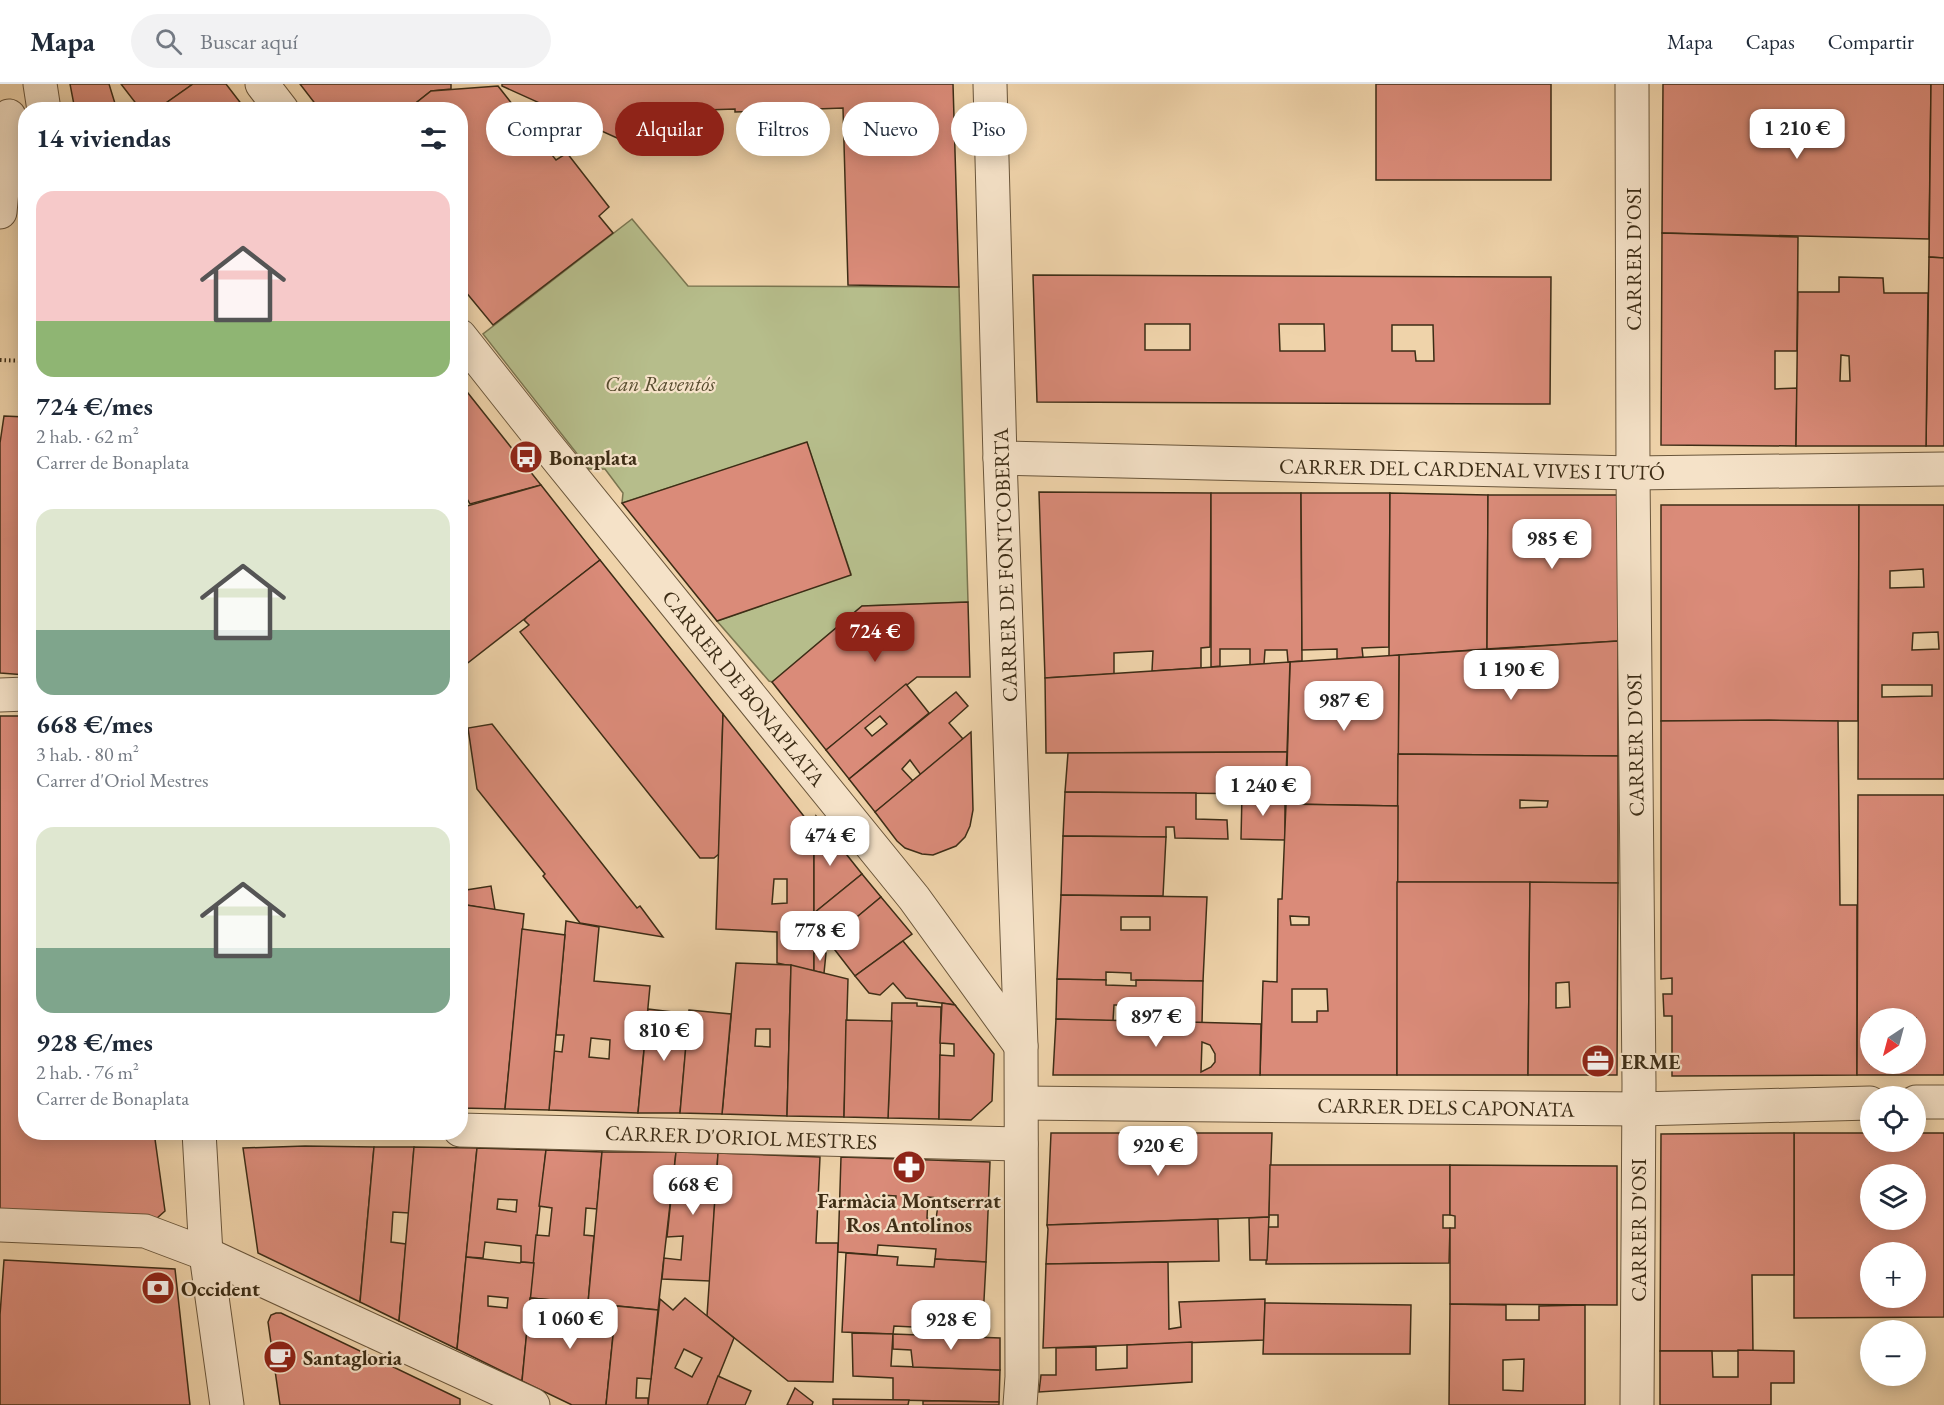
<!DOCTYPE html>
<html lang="es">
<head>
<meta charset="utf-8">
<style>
	:root { --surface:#fff; --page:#f2f2f3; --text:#1f2937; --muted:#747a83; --line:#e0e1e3; --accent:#8f2418 }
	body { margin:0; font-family:"EB Garamond",serif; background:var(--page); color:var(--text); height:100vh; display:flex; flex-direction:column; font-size:22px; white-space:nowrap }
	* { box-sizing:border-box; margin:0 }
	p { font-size:20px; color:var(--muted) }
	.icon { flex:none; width:33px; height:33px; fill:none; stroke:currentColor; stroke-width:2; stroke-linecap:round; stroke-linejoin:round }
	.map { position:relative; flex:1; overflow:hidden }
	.panel { position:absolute; left:18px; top:18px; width:450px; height:1038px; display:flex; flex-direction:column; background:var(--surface); border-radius:24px; box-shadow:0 3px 15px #0003 }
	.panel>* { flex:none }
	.hud { position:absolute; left:486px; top:18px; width:570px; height:54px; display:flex; gap:12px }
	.needle { width:39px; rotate:216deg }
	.fabs { position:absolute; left:1860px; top:924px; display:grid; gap:12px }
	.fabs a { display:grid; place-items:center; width:66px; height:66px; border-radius:50%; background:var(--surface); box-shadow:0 3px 15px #0003; font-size:30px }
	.price { position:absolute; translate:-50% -51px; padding:0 14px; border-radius:12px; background:#fff; color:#222; font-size:20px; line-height:39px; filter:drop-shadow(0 2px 3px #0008) }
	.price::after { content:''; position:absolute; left:50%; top:36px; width:18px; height:14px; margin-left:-9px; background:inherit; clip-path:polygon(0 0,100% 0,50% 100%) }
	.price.current { background:var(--accent); color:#fff }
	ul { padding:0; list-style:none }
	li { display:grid; align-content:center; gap:12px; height:318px; padding:0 18px }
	li span { display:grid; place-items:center; height:186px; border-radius:18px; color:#555 }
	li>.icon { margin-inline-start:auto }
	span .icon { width:108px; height:108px; fill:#fffc; stroke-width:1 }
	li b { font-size:26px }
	h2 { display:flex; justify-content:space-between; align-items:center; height:72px; padding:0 18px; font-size:26px }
	.pill { padding:0 21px; border-radius:27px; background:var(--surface); box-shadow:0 3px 15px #0003; font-size:21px; line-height:54px }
	.pill.current { background:var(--accent); color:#fff }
	header { display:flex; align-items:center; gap:36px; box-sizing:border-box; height:84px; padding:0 30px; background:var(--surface); border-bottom:2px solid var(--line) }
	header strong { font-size:28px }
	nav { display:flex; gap:33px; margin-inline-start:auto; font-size:21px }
	.search { width:420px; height:54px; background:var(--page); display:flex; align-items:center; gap:15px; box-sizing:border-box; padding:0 21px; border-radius:33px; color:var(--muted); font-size:22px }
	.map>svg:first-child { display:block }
	.green { fill:#b6bd8b; stroke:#7a7550; stroke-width:1.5 }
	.building { fill:#da8b79; stroke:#3d2d16; stroke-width:1.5; fill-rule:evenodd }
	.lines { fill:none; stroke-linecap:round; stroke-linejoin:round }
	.pedestrian-casing { stroke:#6a563b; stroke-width:35 }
	.minor-casing { stroke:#6a563b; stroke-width:35 }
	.path { stroke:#3d2d16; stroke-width:4; stroke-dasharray:1.5 3; stroke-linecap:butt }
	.pedestrian { stroke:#f5e2c8; stroke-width:33 }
	.minor { stroke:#f5e2c8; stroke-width:33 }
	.labels { text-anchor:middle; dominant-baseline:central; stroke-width:4.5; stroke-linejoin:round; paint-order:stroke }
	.street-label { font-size:21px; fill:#3d2d16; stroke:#f5e2c8 }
	.park-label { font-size:21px; font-style:italic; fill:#554a2d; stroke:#f5e2c8 }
	.poi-label { font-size:21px; font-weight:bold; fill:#3d2d16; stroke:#f5e2c8; text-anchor:start }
</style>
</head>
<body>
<header>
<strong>Mapa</strong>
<div class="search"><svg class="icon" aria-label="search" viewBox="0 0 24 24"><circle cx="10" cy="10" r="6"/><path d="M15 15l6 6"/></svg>Buscar aquí</div>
<nav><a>Mapa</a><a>Capas</a><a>Compartir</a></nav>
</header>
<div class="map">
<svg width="1944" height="1321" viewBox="0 0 1944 1321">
	<rect width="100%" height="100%" fill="#efd3aa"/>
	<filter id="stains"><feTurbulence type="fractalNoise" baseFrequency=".00333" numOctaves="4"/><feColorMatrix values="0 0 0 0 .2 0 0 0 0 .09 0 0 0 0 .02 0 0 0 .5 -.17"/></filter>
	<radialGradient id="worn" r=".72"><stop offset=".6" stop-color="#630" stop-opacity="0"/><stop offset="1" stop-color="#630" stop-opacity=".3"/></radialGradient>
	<polygon class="green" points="632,135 688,202 959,203 968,518 862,522 772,598 769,597 717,537 851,490 807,359 622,419 623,409 605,385 589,385 483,250"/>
	<g class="building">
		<polygon points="70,0 109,0 117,26 75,26"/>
		<polygon points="121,0 193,0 156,26 141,26"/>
		<polygon points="193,0 226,0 246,26 156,26"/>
		<polygon points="300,0 451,0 451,5 431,7 407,26 320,26"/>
		<polygon points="502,0 953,0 959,203 848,201 843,24 735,28 735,25 705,26 706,49 617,54 502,2"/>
		<rect x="1376" y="0" width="175" height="96"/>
		<polygon points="1663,0 1931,0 1929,155 1662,149"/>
		<polygon points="1931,0 1944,0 1944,174 1929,173"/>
		<polygon points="498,2 556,76 567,69 609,123 599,132 613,149 493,241 460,201 460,26 407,26 431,7"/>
		<polygon points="1662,149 1798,153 1797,267 1775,267 1775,305 1797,304 1796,362 1661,361"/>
		<polygon points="1929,173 1944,174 1944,362 1926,362"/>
		<path d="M1033,191L1551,193L1550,320L1037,318ZM1145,240H1190V266H1145ZM1279,240H1324L1325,267H1280ZM1392,241H1433L1434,277H1416L1415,267H1392Z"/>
		<path d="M1839,193L1883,194L1884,209H1928L1926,362H1796L1798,208H1839ZM1841,271L1849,272L1850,297H1840Z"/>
		<polygon points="460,299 541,401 470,420 460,403"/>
		<polygon points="4,332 26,333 26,591 0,589 0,359"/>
		<polygon points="807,358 851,491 717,537 622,419"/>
		<polygon points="541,401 600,476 460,585 460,424"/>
		<polygon points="1039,408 1211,409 1210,563 1201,564 1201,584 1152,587 1153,567 1114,569 1114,590 1045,594"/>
		<polygon points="1211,409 1301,409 1302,577 1288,578 1287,566 1265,566 1264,580 1250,581 1250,565 1220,565 1220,582 1211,583"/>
		<polygon points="1301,409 1390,409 1389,563 1362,564 1363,573 1337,575 1337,565 1302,566"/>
		<polygon points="1390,409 1488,411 1487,565 1389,572"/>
		<polygon points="1488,411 1618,411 1618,557 1487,565"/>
		<polygon points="1661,421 1859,421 1858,637 1661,637"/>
		<path d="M1859,421H1944V695H1858ZM1923,485L1924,503L1890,504V487ZM1938,548L1939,565L1912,566L1913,549ZM1882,601H1932V612L1882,613Z"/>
		<polygon points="600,476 723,630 719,770 714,774 700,774 520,548 529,541 524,536 527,533"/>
		<polygon points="968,518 970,593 917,593 826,666 772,598 862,522"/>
		<polygon points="1618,557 1618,672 1398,670 1399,571"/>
		<polygon points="1399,571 1398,722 1286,720 1290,578"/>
		<polygon points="1290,578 1287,668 1046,669 1045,594"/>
		<polygon points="460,591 465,628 460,628"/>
		<path d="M906,600L929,629L849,695L826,666ZM880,632L887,640L872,652L865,644Z"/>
		<polygon points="956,608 968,622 949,639 963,655 921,691 910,676 902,685 913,697 875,728 849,695"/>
		<path d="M723,630L814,745V887L777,879V848L716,845ZM774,795H787V819L772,820Z"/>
		<polygon points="0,632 26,632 26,1048 154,1048 165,1127 156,1135 0,1128"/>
		<polygon points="1769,636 1838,637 1840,821 1857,821 1857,991 1672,992 1672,932 1664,932 1663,910 1672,910 1672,894 1661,895 1661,637"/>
		<polygon points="492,640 637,824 640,822 663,853 580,839 543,792 545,790 477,705 468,644"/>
		<polygon points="971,648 973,726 970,742 965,753 956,762 933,771 922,770 905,764 897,757 875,728"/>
		<polygon points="1287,668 1285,710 1065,708 1068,669"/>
		<path d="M1398,670L1618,672V799L1397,798ZM1520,716L1548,717L1547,723L1520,724Z"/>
		<polygon points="1065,708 1196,709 1196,735 1227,736 1228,755 1175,754 1174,743 1166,743 1166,753 1063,752"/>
		<polygon points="1242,710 1285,710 1285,756 1241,755"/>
		<path d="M1858,711H1944V991H1857ZM1870,934H1916V980H1870Z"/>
		<path d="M1286,720L1398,722L1397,991H1260L1263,897L1277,898L1278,815H1282ZM1290,832L1309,833V841H1291ZM1292,905H1327L1328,927H1317V938H1292Z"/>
		<polygon points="816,732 862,790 814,829 814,745"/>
		<polygon points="1063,752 1166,753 1163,812 1061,811"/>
		<polygon points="862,790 881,813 828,857 814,855 814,829"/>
		<polygon points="1397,798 1530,798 1528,991 1397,991"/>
		<path d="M1530,798L1618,799L1617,991H1528ZM1569,898L1570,923L1556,924V899Z"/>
		<polygon points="491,802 495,826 460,820 460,807"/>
		<path d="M1061,811L1207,813L1203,897L1131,896V889L1106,888V896L1057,895ZM1121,833H1150V846H1121Z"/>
		<polygon points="881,813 912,850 855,892 828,857"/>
		<polygon points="460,820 524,830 505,1025 460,1024"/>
		<path d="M566,837L599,843L594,897L650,902L638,1029L549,1026L554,967L562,968L564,951H556ZM591,954L610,956L609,975L589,973Z"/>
		<polygon points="522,845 565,851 549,1026 505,1025"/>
		<polygon points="903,857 930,890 955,921 906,914 893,899 880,911 869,909 855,892"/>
		<polygon points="814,869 826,869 824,889 814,887"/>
		<path d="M736,879L791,881L787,1032L722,1030ZM756,945H770V963L755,962Z"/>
		<polygon points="791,881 848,895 844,1033 787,1032"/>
		<polygon points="1057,895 1106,896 1106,901 1136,902 1136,896 1203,897 1202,939 1132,937 1132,921 1114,921 1113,937 1056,935"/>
		<polygon points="892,919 917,919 917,922 941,923 939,1035 888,1034"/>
		<polygon points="942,919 955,921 994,970 992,1017 971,1036 939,1035 940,971 954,972 954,960 940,959"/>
		<polygon points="648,925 689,930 680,1029 638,1029"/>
		<polygon points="689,926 731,930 722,1030 680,1029"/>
		<path d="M1056,935L1140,937V949H1151V937L1261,940L1260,991H1053ZM1202,958L1210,961L1215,970V978L1211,983L1201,988Z"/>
		<polygon points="846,936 892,937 888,1034 844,1033"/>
		<polygon points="1051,1049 1272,1049 1269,1133 1047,1141"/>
		<path d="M1794,1049H1870V1058H1916V1049H1944V1233L1794,1234ZM1870,1090H1916V1136H1870ZM1870,1168H1916V1214H1870Z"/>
		<polygon points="1794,1049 1794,1191 1752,1191 1753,1267 1660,1267 1661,1050"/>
		<polygon points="305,1062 374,1063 360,1218 258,1169 243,1064"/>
		<polygon points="374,1063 414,1063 409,1129 393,1128 391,1158 406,1160 399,1237 360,1218"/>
		<polygon points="414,1063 477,1064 457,1265 399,1237"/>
		<path d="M477,1064L546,1066L534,1179L521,1178V1162L485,1158L483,1174L466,1173ZM498,1115L517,1116L516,1128L497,1125Z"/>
		<polygon points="546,1066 602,1068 597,1125 586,1124 584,1151 594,1152 588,1219 530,1214 536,1151 549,1152 552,1124 539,1122"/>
		<polygon points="602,1068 676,1068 658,1226 588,1219"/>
		<polygon points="676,1068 718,1069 710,1197 662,1195 664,1174 681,1176 683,1152 667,1153"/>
		<polygon points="718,1069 820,1073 816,1159 838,1159 833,1298 788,1297 707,1232"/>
		<path d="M841,1073L990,1078L986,1178L935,1175L936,1165L878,1161L877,1171L838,1168ZM881,1111L896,1112L895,1125H881ZM928,1113L939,1114L936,1135L927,1134Z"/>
		<polygon points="1270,1081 1450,1081 1450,1131 1443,1131 1443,1144 1450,1144 1449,1179 1266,1180 1268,1143 1278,1143 1278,1131 1269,1131"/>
		<polygon points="1450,1081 1617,1082 1617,1221 1450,1220 1450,1144 1455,1144 1455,1132 1450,1131"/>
		<polygon points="1269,1133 1267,1176 1250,1176 1249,1134"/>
		<polygon points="1218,1135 1219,1177 1046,1180 1048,1145 1047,1141"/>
		<polygon points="846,1169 898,1173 897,1181 934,1183 935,1175 986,1178 982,1254 932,1252 933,1244 894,1242 893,1250 842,1248"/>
		<path d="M466,1173L520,1179L521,1178L534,1179L522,1297L457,1265ZM488,1212L508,1214L507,1224L488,1222Z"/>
		<polygon points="4,1176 175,1185 190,1321 0,1321 0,1231"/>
		<polygon points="1168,1178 1169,1245 1181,1243 1179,1218 1265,1215 1264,1256 1043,1264 1046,1180"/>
		<polygon points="530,1214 616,1222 606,1321 572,1321 522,1297"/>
		<path d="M685,1214L734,1254L707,1321H648L660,1215L673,1226ZM684,1265L702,1274L692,1293L675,1284Z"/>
		<polygon points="1265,1219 1411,1221 1410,1270 1263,1270"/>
		<path d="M1450,1220L1506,1221V1236H1539V1222L1585,1221V1321H1449ZM1524,1275L1523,1307L1503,1306V1276Z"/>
		<polygon points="616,1222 658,1226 651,1295 637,1294 636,1314 648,1314 648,1321 606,1321"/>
		<polygon points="276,1229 281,1229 460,1315 460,1321 280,1321 268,1238 271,1231"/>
		<polygon points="852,1249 893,1250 891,1282 1000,1286 999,1318 893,1316 893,1294 853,1292"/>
		<polygon points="893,1250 1000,1254 1000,1286 913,1283 911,1266 893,1265"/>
		<polygon points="1192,1258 1192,1298 1039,1308 1041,1291 1056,1291 1056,1264 1096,1263 1096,1286 1127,1284 1127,1261"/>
		<polygon points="1738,1266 1794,1267 1794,1299 1771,1299 1771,1321 1660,1321 1660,1267 1712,1267 1713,1293 1738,1293"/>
		<polygon points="718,1292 751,1307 745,1321 707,1321"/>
		<polygon points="795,1304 813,1318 812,1321 787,1321"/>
		<polygon points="833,1315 909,1316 908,1321 833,1321"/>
		<polygon points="923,1317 939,1317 999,1318 999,1321 923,1321"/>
	</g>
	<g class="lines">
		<defs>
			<g id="pedestrian">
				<polyline points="0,611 26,610"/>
				<polyline points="460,1046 1021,1060"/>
				<polyline points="206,1170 533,1321"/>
			</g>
			<g id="minor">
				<polyline points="40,0 44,26"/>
				<polyline points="262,0 282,26"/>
				<polyline points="990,0 1000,374 1021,962 1022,1293 1020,1321"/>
				<polyline points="1632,0 1633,389 1639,1000 1637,1321"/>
				<polyline points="0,128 9,32"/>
				<polyline points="460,252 544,358 914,814 1021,962"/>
				<polyline points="1000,374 1633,389 1944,385"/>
				<polyline points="1916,1018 1944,1018"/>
				<polyline points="1022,1019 1639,1025 1870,1019"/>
				<polyline points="199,1048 206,1170 227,1321"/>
				<polyline points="0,1141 145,1147 206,1170"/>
			</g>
		</defs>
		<use href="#pedestrian" class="pedestrian-casing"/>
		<use href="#minor" class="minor-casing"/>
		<polyline class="path" points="0,276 26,277"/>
		<use href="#pedestrian" class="pedestrian"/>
		<use href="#minor" class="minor"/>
	</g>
	<defs>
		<symbol id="bus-disc" viewBox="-11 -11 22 22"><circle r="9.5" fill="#8f2418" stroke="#f5e2c8"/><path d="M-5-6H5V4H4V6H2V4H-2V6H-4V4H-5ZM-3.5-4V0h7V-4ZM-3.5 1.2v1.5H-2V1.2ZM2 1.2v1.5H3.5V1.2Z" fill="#fff"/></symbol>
		<symbol id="office-disc" viewBox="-11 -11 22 22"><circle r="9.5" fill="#8f2418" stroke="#f5e2c8"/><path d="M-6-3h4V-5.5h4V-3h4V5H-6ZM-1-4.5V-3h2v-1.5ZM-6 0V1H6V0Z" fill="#fff"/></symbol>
		<symbol id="pharmacy-disc" viewBox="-11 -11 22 22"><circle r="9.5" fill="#8f2418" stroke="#f5e2c8"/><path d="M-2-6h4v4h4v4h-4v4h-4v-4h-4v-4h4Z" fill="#fff"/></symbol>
		<symbol id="bank-disc" viewBox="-11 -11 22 22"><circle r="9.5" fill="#8f2418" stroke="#f5e2c8"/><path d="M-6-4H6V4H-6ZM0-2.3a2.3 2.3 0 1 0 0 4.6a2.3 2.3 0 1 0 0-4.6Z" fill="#fff"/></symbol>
		<symbol id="cafe-disc" viewBox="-11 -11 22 22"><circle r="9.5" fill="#8f2418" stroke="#f5e2c8"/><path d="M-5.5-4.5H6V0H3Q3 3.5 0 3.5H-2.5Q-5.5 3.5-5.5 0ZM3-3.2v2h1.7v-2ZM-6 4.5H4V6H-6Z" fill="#fff"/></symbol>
	</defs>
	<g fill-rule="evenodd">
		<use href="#bus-disc" x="507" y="354" width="38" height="38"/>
		<use href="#office-disc" x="1579" y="958" width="38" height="38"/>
		<use href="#pharmacy-disc" x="890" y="1064" width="38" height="38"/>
		<use href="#bank-disc" x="139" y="1185" width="38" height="38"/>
		<use href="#cafe-disc" x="261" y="1254" width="38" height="38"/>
	</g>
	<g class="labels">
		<g class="street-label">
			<text transform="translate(1633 175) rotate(-90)">CARRER D'OSI</text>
			<text transform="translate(1472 385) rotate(1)">CARRER DEL CARDENAL VIVES I TUTÓ</text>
			<text transform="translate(1005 481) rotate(-92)">CARRER DE FONTCOBERTA</text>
			<text transform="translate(744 604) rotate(51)">CARRER DE BONAPLATA</text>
			<text transform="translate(1635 661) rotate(-91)">CARRER D'OSI</text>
			<text transform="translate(1446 1023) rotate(1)">CARRER DELS CAPONATA</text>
			<text transform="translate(741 1053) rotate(2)">CARRER D'ORIOL MESTRES</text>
			<text transform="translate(1638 1146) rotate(-90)">CARRER D'OSI</text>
		</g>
		<g class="park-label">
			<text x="660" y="299">Can Raventós</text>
		</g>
		<g class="poi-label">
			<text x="549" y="373">Bonaplata</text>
			<text x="1621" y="977">ERME</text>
			<text x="909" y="1116" text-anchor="middle">Farmàcia Montserrat<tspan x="909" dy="24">Ros Antolinos</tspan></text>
			<text x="181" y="1204">Occident</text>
			<text x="303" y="1273">Santagloria</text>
		</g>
	</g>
	<rect width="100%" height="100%" filter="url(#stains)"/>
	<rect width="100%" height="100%" fill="url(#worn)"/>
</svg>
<div class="fabs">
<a><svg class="needle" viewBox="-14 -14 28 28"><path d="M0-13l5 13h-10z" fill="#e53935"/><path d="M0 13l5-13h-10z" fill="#747a83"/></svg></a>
<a><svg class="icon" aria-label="locate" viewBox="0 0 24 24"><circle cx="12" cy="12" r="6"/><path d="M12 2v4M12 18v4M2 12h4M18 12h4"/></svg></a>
<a><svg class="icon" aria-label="layers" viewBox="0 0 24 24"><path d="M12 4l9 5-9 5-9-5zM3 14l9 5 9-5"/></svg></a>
<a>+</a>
<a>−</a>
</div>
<b class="price" style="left:1797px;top:76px">1 210 €</b>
<b class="price" style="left:1552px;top:486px">985 €</b>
<b class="price current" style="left:875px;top:579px">724 €</b>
<b class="price" style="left:1511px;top:617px">1 190 €</b>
<b class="price" style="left:1344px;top:648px">987 €</b>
<b class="price" style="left:1263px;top:733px">1 240 €</b>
<b class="price" style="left:830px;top:783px">474 €</b>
<b class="price" style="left:820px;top:878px">778 €</b>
<b class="price" style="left:1156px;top:964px">897 €</b>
<b class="price" style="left:664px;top:978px">810 €</b>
<b class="price" style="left:1158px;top:1093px">920 €</b>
<b class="price" style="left:693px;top:1132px">668 €</b>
<b class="price" style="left:570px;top:1266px">1 060 €</b>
<b class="price" style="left:951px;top:1267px">928 €</b>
<div class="hud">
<a class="pill">Comprar</a>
<a class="pill current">Alquilar</a>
<a class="pill">Filtros</a>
<a class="pill">Nuevo</a>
<a class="pill">Piso</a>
</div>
<section class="panel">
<h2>14 viviendas<svg class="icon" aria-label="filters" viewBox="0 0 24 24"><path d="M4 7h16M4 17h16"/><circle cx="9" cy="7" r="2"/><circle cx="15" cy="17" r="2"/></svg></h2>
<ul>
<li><span style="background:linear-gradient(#f6c9c9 70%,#8fb573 0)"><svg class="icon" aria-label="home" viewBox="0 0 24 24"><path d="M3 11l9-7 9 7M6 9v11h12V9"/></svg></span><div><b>724 €/mes</b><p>2 hab. · 62 m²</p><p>Carrer de Bonaplata</p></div></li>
<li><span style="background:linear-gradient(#dfe7d0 65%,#7fa58c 0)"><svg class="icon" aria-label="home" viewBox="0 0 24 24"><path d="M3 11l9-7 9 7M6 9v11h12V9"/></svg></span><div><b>668 €/mes</b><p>3 hab. · 80 m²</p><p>Carrer d'Oriol Mestres</p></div></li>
<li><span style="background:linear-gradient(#dfe7d0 65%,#7fa58c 0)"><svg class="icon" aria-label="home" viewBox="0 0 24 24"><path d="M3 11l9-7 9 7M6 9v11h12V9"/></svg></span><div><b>928 €/mes</b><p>2 hab. · 76 m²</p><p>Carrer de Bonaplata</p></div></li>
</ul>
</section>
</div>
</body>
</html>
